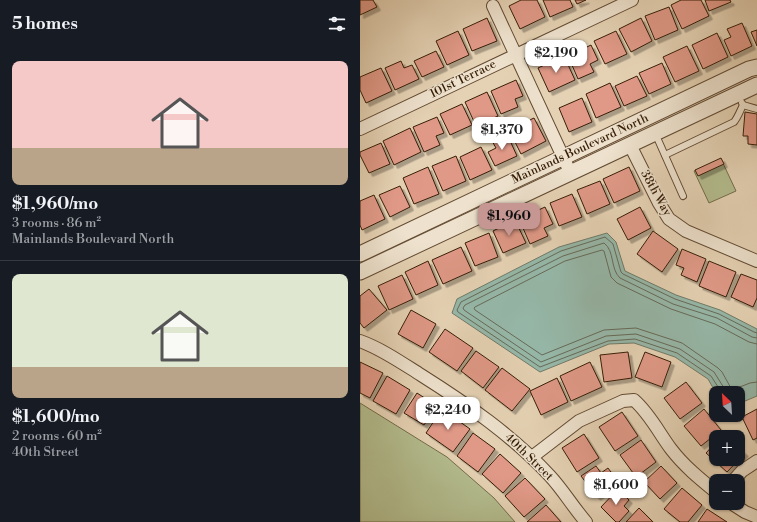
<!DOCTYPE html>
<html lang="en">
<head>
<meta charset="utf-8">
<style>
	:root { --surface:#171b24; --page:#20242c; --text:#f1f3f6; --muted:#9ea1a6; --line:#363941; --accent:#c59692 }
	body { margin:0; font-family:"Libre Bodoni",serif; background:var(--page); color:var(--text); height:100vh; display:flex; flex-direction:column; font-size:15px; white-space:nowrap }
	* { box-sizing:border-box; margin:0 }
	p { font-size:13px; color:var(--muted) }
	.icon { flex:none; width:22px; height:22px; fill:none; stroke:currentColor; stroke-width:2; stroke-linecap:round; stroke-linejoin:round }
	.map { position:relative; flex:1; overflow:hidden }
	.side { display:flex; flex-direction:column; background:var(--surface); width:360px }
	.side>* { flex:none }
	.needle { width:26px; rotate:335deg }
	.buttons { position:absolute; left:349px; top:386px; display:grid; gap:8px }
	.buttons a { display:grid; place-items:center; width:36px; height:36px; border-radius:8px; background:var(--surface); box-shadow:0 1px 3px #0004; font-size:20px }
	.price { position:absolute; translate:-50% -34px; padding:0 9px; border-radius:8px; background:#fff; color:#222; font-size:13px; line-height:26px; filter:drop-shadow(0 1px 2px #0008) }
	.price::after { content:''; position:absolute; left:50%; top:24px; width:12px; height:9px; margin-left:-6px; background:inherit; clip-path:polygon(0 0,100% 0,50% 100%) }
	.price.current { background:var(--accent); color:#111 }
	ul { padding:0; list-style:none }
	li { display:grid; align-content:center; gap:8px; height:212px; padding:0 12px }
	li+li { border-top:1px solid var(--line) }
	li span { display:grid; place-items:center; height:124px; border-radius:8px; color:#555 }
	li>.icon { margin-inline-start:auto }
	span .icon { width:72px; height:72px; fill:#fffc; stroke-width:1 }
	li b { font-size:17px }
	h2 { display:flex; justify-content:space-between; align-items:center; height:48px; padding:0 12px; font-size:17px }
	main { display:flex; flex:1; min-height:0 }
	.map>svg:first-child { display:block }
	.green { fill:#b3bc8e; stroke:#746c4a }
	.water { fill:#96b8a9; stroke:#707a68 }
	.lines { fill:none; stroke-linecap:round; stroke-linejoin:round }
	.shore { stroke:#666a58; stroke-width:1 }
	.building { fill:#e09987; stroke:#361d06; filter:url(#shadow) }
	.service-casing { stroke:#624a32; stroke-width:8 }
	.minor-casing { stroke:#624a32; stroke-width:14 }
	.tertiary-casing { stroke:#624a32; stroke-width:17 }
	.service { stroke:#eee2ce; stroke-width:6 }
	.minor { stroke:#eee2ce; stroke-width:12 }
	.tertiary { stroke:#eee2ce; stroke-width:15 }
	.labels { text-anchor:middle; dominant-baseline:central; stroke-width:3; stroke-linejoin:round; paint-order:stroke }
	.street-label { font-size:12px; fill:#361d06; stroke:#eee2ce }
</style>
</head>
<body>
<main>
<section class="side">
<h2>5 homes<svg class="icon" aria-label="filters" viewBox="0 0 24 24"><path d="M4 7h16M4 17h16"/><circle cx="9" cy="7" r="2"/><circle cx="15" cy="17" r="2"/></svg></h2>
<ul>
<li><span style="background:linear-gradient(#f6c9c9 70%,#b9a48a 0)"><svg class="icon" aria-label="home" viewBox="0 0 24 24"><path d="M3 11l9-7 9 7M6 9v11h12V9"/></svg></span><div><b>$1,960/mo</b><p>3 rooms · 86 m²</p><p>Mainlands Boulevard North</p></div></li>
<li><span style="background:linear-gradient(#dfe7d0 75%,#b9a48a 0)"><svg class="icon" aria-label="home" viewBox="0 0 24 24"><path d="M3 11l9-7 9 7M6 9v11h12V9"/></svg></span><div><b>$1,600/mo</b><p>2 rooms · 60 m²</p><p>40th Street</p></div></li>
</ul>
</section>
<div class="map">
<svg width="397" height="522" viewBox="0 0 397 522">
	<defs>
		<filter id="shadow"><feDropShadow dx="3.5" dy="3.5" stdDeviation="0" flood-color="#0004"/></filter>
	</defs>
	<rect width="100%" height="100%" fill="#e5d2b4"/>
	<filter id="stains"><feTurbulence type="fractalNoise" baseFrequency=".005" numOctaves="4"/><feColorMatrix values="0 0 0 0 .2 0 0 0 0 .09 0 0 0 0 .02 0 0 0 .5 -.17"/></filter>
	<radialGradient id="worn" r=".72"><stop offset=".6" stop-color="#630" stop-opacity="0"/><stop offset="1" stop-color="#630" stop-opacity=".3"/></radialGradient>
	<g class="green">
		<polygon points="361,159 376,191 349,203 334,171"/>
		<polygon points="0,403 87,457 134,498 155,522 0,522"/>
	</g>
	<polygon class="water" points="247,233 256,242 265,271 316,295 360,310 397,329 397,396 378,404 378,393 356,393 348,379 315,357 274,343 249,344 180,372 92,313 97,299 199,247"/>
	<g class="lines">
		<g class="shore">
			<polyline points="397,344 389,342 355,324 311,309 257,283 251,277 244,251 242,250 205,261 115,307 114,308 115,310 182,355 244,330 276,328 322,343 358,368 362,372 372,390 390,383 397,382"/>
			<polyline points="360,393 360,390 351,376 317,353 275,339 248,341 180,367 98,312 97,310 101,302 201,251 245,237 253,244 261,272 263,274 315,299 359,314 394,332 397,333"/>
			<path d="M365,393L364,388L354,372L320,349L276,334L246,336L181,362L104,310L103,308L105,305L203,256L244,243C255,251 250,269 260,278L313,304L357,318L392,337L397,338"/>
		</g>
	</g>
	<g class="building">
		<polygon points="0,0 13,0 17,7 0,15"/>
		<polygon points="161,0 177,0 185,17 160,29 149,6"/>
		<polygon points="183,0 210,0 213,7 190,17"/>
		<polygon points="215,0 226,0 217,4"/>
		<polygon points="321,0 341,0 349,16 322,29 311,5"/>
		<polygon points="345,0 370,0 371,2 349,11"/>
		<polygon points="309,7 318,30 295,40 285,16"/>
		<polygon points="127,18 137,41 112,51 103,29"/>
		<polygon points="281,18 292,41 271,52 259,29"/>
		<polygon points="382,23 392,46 371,56 364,40 371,37 367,29"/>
		<polygon points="397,30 397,46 391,32"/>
		<polygon points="98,31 109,55 87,65 76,41"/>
		<polygon points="256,31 267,54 245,64 234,41"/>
		<polygon points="357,33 368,57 343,69 332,45"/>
		<polygon points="231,45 238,60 230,64 234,72 218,79 208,56"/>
		<polygon points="327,46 339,71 315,82 303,57"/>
		<polygon points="76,51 84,67 62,77 54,61"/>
		<polygon points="204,56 215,80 189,92 178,68"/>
		<polygon points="41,61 44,68 52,65 59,79 35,90 25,68"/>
		<polygon points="302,63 311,84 289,94 279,73"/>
		<polygon points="21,68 32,91 6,103 0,90 0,77"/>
		<polygon points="277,76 287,96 264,106 255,86"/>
		<polygon points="156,80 163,96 155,99 158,107 141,114 131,91"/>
		<polygon points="250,83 261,107 236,118 226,94"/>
		<polygon points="127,92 138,116 116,126 105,102"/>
		<polygon points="222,98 232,122 209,132 199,108"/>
		<polygon points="102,104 112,125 90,135 80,114"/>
		<polygon points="385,112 397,114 397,145 388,144 388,136 383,136"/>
		<polygon points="77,117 84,133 76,136 80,145 64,152 53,127"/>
		<polygon points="174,118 186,141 161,154 153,138 161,134 157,126"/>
		<polygon points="50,128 61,152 34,165 23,141"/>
		<polygon points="147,134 157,156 135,166 128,152 136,148 132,141"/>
		<polygon points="21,143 30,164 9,173 0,155 0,152"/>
		<polygon points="121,147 132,170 110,180 100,157"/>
		<polygon points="96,156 106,181 83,191 72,166"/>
		<polygon points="361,158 364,164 338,176 335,170"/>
		<polygon points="68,167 79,194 54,204 43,178"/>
		<polygon points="269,167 280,191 254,203 243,179"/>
		<polygon points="240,181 250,204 227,214 217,190"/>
		<polygon points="40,186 50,207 30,217 19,195"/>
		<polygon points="212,194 222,217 199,226 190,203"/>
		<polygon points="14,195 25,219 2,230 0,225 0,201"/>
		<polygon points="185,207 193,224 184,228 188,236 170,244 159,219"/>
		<polygon points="280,207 291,228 268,240 257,219"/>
		<polygon points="155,220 166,243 143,253 133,231"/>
		<polygon points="293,231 318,249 302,272 277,254"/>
		<polygon points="129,233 138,257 115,266 105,243"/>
		<polygon points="101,247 112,271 83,284 72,260"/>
		<polygon points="322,249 346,259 337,282 321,275 324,268 316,265"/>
		<polygon points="68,261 78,285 56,295 45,272"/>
		<polygon points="349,261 376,272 366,297 339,286"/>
		<polygon points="381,274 397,280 397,298 393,307 371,297"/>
		<polygon points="42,275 53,299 29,310 18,286"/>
		<polygon points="9,289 27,310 4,328 0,323 0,296"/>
		<polygon points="51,310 76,324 63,348 38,334"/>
		<polygon points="85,329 113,348 97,371 69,352"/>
		<polygon points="116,351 139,367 123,388 101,371"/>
		<polygon points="268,352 272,378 244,382 240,355"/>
		<polygon points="285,352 311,362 302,387 275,377"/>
		<polygon points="0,362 23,373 10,398 0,393"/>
		<polygon points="230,362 242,387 211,401 200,376"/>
		<polygon points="142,368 170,389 152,411 125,390"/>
		<polygon points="27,376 50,390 36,414 13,401"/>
		<polygon points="197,378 208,402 181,415 170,391"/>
		<polygon points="326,382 342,403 320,419 304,398"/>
		<polygon points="57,393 77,406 64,425 44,413"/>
		<polygon points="82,409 110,429 93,452 66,433"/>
		<polygon points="344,409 361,430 341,446 324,426"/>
		<polygon points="397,409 397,438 393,440 382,417"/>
		<polygon points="262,412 278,436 255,451 239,427"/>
		<polygon points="113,433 135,449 118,472 97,456"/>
		<polygon points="224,434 239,458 217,472 202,448"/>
		<polygon points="281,440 296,462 276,477 260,455"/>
		<polygon points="356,442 356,459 378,459 378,447 385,453 367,472 346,453"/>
		<polygon points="140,454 161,473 143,493 122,474"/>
		<polygon points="236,466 241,473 248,468 258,482 237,497 221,476"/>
		<polygon points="301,466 317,483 300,499 284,482"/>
		<polygon points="165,478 185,499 164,517 145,496"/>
		<polygon points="322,488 342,505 328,522 320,522 304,509"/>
		<polygon points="258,489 269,500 264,506 269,511 259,522 256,522 241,507"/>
		<polygon points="186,505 201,522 167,522"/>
		<polygon points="279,508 293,522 266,522"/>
		<polygon points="347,509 367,522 338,522"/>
	</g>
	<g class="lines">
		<defs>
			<g id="service">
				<polyline points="382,103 383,105 397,109"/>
				<polyline points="295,133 323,196"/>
				<path d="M305,155L374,122C378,117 380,111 383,105"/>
			</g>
			<g id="minor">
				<polyline points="133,6 210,172"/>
				<polyline points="0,129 272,0"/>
				<polyline points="270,145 299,203 309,219 326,231 397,261"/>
				<path d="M0,341C22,349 42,363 61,375C107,404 153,436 190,476C203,490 213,507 226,522"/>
				<path d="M172,457L219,421L263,401L274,400C290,414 299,433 311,449C324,466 340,479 356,492"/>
				<polyline points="373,481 382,471 397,461"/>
				<polyline points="371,503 385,512 397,517"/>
			</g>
			<g id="tertiary">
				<polyline points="0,254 389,69 397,67"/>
				<polyline points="0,272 397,85"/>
			</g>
		</defs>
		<use href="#service" class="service-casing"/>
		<use href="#minor" class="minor-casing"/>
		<use href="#tertiary" class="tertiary-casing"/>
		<use href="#service" class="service"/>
		<use href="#minor" class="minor"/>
		<use href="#tertiary" class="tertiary"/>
	</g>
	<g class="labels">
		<g class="street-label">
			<text transform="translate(103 79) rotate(-26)">101st Terrace</text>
			<text transform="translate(220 149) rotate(-25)">Mainlands Boulevard North</text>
			<text transform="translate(296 193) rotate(61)">38th Way</text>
			<text transform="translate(169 457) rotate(44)">40th Street</text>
		</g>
	</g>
	<rect width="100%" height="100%" filter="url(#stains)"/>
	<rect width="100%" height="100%" fill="url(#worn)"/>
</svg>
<div class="buttons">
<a><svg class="needle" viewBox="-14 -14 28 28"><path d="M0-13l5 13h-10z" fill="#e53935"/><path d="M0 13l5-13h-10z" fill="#9ea1a6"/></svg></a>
<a>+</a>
<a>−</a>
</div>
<b class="price" style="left:196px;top:74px">$2,190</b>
<b class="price" style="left:142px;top:151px">$1,370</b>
<b class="price current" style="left:149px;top:237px">$1,960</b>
<b class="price" style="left:88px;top:431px">$2,240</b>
<b class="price" style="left:256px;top:506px">$1,600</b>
</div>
</main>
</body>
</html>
